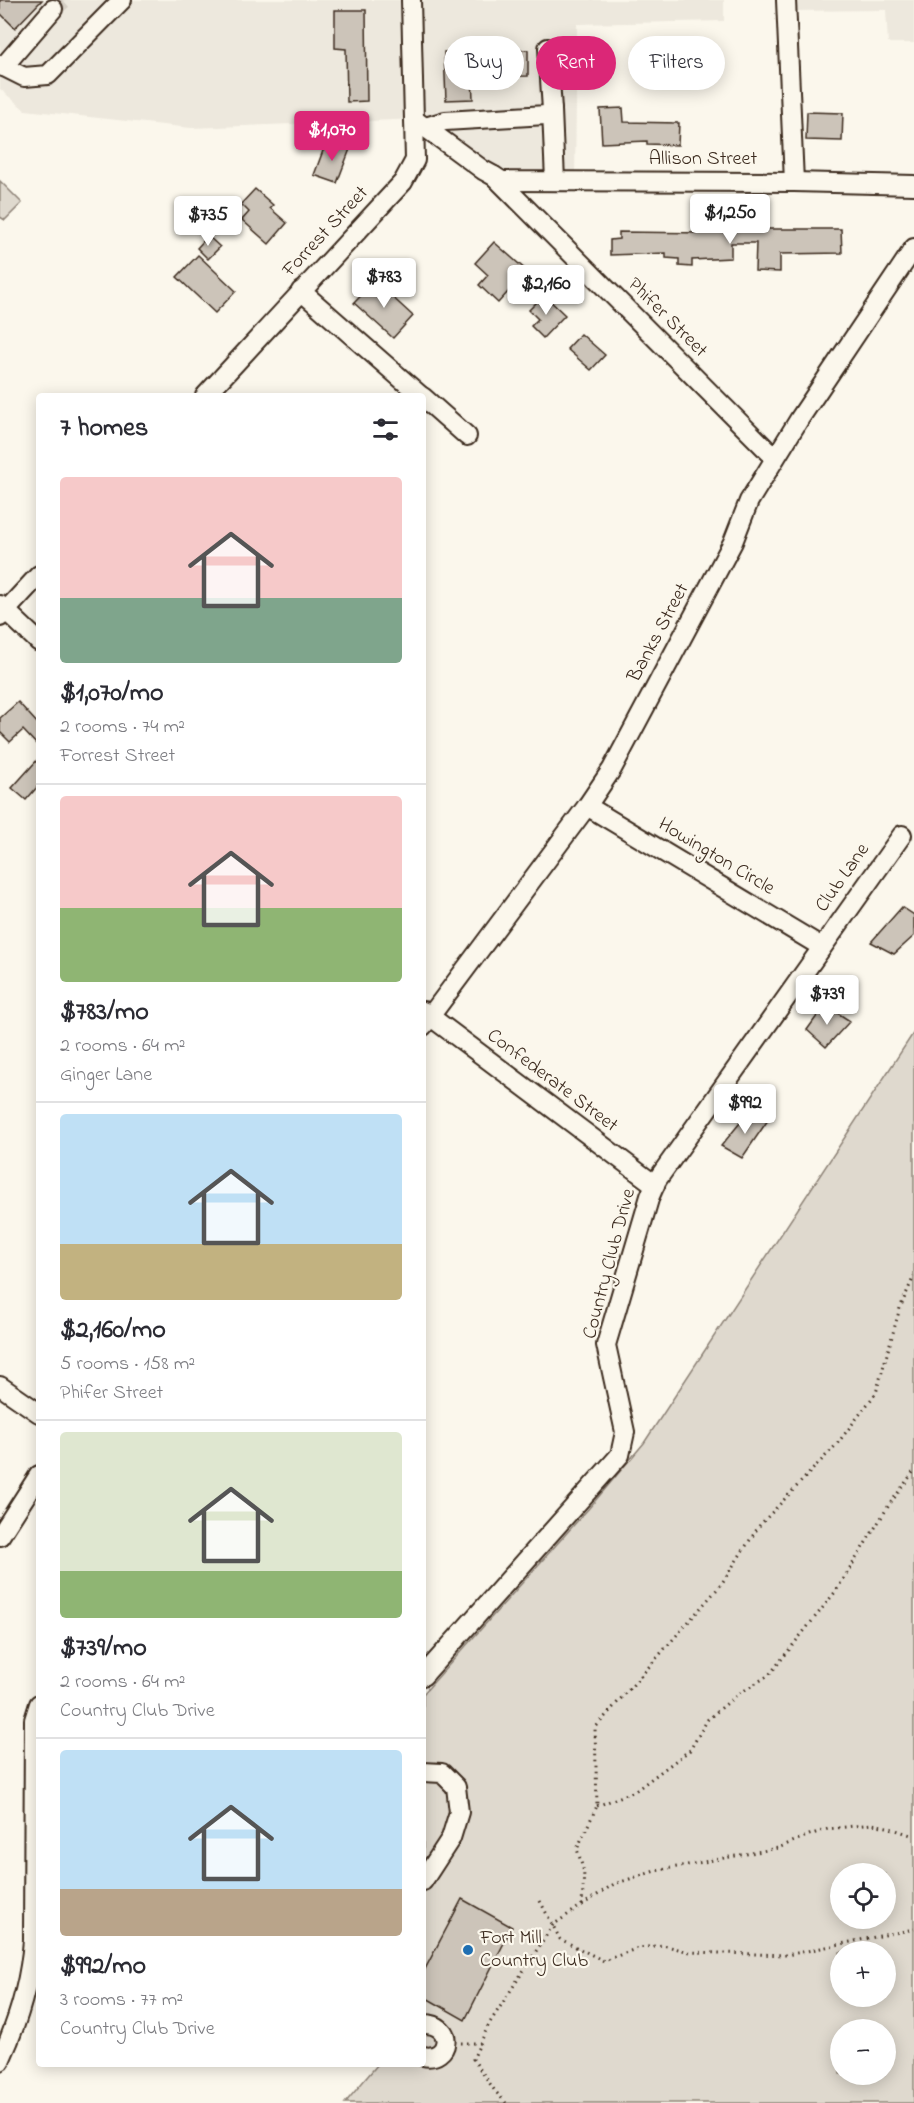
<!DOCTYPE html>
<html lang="en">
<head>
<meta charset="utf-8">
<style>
	:root { --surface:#fff; --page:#f7f7f7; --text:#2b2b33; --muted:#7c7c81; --line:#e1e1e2; --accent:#db2777 }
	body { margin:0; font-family:"Indie Flower",sans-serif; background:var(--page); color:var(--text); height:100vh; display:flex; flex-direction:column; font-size:22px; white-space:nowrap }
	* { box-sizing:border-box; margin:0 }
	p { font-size:20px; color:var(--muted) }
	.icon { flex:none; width:33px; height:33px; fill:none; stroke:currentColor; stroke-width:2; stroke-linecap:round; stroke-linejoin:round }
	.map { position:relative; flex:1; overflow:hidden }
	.drawer { position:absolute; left:36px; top:393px; width:390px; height:1674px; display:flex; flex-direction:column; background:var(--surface); border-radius:6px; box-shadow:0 3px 15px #0003 }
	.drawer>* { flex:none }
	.hud { position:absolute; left:444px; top:36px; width:380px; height:54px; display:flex; gap:12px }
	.tools { position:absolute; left:830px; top:1863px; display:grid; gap:12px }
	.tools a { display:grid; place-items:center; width:66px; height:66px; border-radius:50%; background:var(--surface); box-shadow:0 3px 15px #0003; font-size:30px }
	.price { position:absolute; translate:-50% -51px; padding:0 14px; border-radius:6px; background:#fff; color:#222; font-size:20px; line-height:39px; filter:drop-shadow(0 2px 3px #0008) }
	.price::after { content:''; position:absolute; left:50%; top:36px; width:18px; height:14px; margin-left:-9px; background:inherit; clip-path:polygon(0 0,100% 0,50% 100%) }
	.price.current { background:var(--accent); color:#fff }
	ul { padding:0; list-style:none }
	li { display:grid; align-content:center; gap:12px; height:318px; padding:0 24px }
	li+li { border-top:2px solid var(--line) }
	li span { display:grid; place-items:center; height:186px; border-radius:6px; color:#555 }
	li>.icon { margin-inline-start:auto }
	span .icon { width:108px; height:108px; fill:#fffc; stroke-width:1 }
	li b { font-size:26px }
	h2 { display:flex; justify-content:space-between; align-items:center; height:72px; padding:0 24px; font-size:26px }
	.pill { padding:0 21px; border-radius:27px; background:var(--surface); box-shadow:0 3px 15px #0003; font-size:21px; line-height:54px }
	.pill.current { background:var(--accent); color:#fff }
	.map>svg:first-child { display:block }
	.built { fill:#ede8dd }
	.green { fill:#dfd9ce; stroke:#8d8276; stroke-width:1.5; fill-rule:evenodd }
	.building { fill:#ccc4b9; stroke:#3b2a1e; stroke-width:1.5 }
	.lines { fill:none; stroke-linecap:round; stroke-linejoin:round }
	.minor-tunnel { stroke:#d5cec3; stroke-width:18; stroke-dasharray:18 9; stroke-linecap:butt }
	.minor-casing { stroke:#3b2a1e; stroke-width:22 }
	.path { stroke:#3b2a1e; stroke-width:3; stroke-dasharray:1.5 4.5; stroke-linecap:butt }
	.minor { stroke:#fbf7ec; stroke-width:18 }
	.poi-dot { fill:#1f6fb2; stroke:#fbf7ec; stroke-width:2 }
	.labels { text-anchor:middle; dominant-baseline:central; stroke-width:4.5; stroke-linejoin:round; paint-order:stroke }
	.street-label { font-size:20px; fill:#3b2a1e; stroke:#fbf7ec }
	.poi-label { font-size:20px; fill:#3b2a1e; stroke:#fbf7ec; text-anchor:start }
</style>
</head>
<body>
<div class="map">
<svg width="914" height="2103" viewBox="0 0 914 2103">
	<rect width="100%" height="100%" fill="#fbf7ec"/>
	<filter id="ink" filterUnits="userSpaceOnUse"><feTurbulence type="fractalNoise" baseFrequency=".0167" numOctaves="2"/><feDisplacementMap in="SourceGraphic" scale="12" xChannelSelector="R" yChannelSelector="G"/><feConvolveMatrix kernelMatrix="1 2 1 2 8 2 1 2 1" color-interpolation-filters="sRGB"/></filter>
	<g filter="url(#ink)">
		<g class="built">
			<polygon points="0,0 724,0 724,21 577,24 575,178 504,177 420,119 191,128 25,110 0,89"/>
			<polygon points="789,0 914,0 914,43 888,43 886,10 789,11"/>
		</g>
		<g class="green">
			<polygon points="0,181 22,203 5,220 0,217"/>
			<path d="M914,1032V2103H345L378,2064H423V1694L589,1508L644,1443ZM840,1874H885V1918H840ZM840,1952H885V1996H840ZM840,2030H885V2074H840Z"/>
		</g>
		<g class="building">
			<polygon points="0,0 42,0 15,28 0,13"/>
			<polygon points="335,10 366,10 367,101 347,102 346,49 335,48"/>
			<polygon points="528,50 528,76 472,77 473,99 446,100 444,52"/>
			<polygon points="623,108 624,122 679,123 678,145 647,144 647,141 602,143 600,109"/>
			<polygon points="807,112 843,113 842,141 806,140"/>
			<polygon points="327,140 350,149 337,183 314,175"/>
			<polygon points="255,189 273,205 270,208 287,223 269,244 242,220 249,212 241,204"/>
			<polygon points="756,229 841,229 842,253 780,254 780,272 755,271 756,243 731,243 731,258 692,260 692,267 679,266 679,259 666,258 666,253 610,255 610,240 619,239 619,232 707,233 706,231"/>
			<polygon points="208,236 220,247 208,259 197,248"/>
			<polygon points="494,242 527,271 498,303 479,285 488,275 475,263"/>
			<polygon points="198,255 236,291 215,313 177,277"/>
			<polygon points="375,281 413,316 393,338 354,303"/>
			<polygon points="544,295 565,315 543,338 531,326 538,319 529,310"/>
			<polygon points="581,334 605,355 591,370 567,349"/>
			<polygon points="18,702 39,725 39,747 23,730 10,742 0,732 0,718"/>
			<polygon points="39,758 39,785 26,800 12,788"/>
			<polygon points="902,907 914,915 914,936 894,954 871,942"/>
			<polygon points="825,1005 850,1021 826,1047 807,1030"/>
			<polygon points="749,1112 768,1120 742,1158 721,1146"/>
			<polygon points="462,1899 512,1927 465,2020 423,1996 423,1973"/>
		</g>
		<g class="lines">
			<polyline class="minor-tunnel" points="53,9 63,0"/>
			<defs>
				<g id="minor">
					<polyline points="786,0 794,182"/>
					<polyline points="0,65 24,77 48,75 122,0"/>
					<polyline points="3,67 53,9"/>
					<polyline points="552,110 555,181"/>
					<polyline points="415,120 483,170 494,176 775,458"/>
					<polyline points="425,127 445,121 546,115 552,110 548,48"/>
					<polyline points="494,176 502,181 794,182 914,185"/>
					<polyline points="301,291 421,396"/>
					<polyline points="205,396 403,182 415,160 411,0"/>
					<polyline points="423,397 467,436"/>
					<polyline points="0,605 39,642"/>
					<polyline points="0,617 39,575"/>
					<polyline points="587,806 822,947"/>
					<polyline points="423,1011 655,1185"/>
					<polyline points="423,1026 587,806 612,769 733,542 749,501 800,418 914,248"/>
					<polyline points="0,1386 39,1413"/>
					<polyline points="0,1536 39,1475"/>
					<polyline points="423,1676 620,1455 625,1432 606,1345 650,1196 657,1180 902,835"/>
					<polyline points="423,1772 442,1773 456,1787 459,1812 451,1838 423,1881"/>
					<path d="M423,2024C456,2023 450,2062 423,2056"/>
					<path d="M0,2061C18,2022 30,1983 33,1940L34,1720L39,1704"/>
				</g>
			</defs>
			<use href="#minor" class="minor-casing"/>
			<g class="path">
				<polyline points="597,1806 635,1791 690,1750 708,1719 737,1695 769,1675 836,1591 889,1505 914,1471"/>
				<polyline points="540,1901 560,1939 604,1961 638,1948 663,1945 690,1952 787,1955 914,1929"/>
				<polyline points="582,1905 614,1884 655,1871 778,1848 809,1835 828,1829 872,1824 887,1827 914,1836"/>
				<polyline points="461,2043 480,2043"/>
				<polyline points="506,2103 495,2091 473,2059 489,2024 553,1925 582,1905 584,1872 577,1849 597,1806 595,1728 720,1586 759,1526 837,1444 876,1393 900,1308 914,1276"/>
			</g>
			<use href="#minor" class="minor"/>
		</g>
	</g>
	<circle class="poi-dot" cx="468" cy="1950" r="6"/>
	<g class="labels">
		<g class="street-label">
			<text x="703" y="159">Allison Street</text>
			<text transform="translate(326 232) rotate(-47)">Forrest Street</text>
			<text transform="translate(667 318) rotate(45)">Phifer Street</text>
			<text transform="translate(659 633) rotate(-62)">Banks Street</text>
			<text transform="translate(716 857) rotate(31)">Howington Circle</text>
			<text transform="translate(843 878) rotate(-55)">Club Lane</text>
			<text transform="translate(552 1081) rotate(37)">Confederate Street</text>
			<text transform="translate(610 1264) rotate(-75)">Country Club Drive</text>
		</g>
		<g class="poi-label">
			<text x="480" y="1938">Fort Mill<tspan x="480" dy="23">Country Club</tspan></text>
		</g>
	</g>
</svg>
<div class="tools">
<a><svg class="icon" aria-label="locate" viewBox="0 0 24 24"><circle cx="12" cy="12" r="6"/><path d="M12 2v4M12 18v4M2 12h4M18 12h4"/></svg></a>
<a>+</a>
<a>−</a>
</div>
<b class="price current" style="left:332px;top:162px">$1,070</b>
<b class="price" style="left:730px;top:245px">$1,250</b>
<b class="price" style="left:208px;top:247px">$735</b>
<b class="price" style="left:384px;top:309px">$783</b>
<b class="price" style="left:546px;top:316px">$2,160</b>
<b class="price" style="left:827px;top:1026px">$739</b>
<b class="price" style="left:745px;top:1135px">$992</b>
<div class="hud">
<a class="pill">Buy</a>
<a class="pill current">Rent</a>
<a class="pill">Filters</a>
</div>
<section class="drawer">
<h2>7 homes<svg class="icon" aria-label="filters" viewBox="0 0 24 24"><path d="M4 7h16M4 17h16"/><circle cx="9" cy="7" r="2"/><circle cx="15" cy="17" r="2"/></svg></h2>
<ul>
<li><span style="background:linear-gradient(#f6c9c9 65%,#7fa58c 0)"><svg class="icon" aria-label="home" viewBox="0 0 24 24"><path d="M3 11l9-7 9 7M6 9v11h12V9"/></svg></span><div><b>$1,070/mo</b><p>2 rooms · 74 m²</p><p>Forrest Street</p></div></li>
<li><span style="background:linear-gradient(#f6c9c9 60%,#8fb573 0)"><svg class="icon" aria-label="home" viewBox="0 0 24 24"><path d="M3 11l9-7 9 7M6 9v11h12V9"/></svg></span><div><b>$783/mo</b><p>2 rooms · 64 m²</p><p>Ginger Lane</p></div></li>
<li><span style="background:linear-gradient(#bfe0f5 70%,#c2b280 0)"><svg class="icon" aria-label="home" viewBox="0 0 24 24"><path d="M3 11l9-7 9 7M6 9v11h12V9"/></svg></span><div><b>$2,160/mo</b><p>5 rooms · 158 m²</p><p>Phifer Street</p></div></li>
<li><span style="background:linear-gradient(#dfe7d0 75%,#8fb573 0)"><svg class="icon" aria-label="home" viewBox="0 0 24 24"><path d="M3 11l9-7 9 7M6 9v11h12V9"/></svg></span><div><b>$739/mo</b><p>2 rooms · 64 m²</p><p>Country Club Drive</p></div></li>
<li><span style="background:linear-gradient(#bfe0f5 75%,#b9a48a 0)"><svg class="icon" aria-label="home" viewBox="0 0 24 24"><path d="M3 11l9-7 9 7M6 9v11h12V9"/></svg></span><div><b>$992/mo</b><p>3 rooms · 77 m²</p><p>Country Club Drive</p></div></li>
</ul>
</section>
</div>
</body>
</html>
